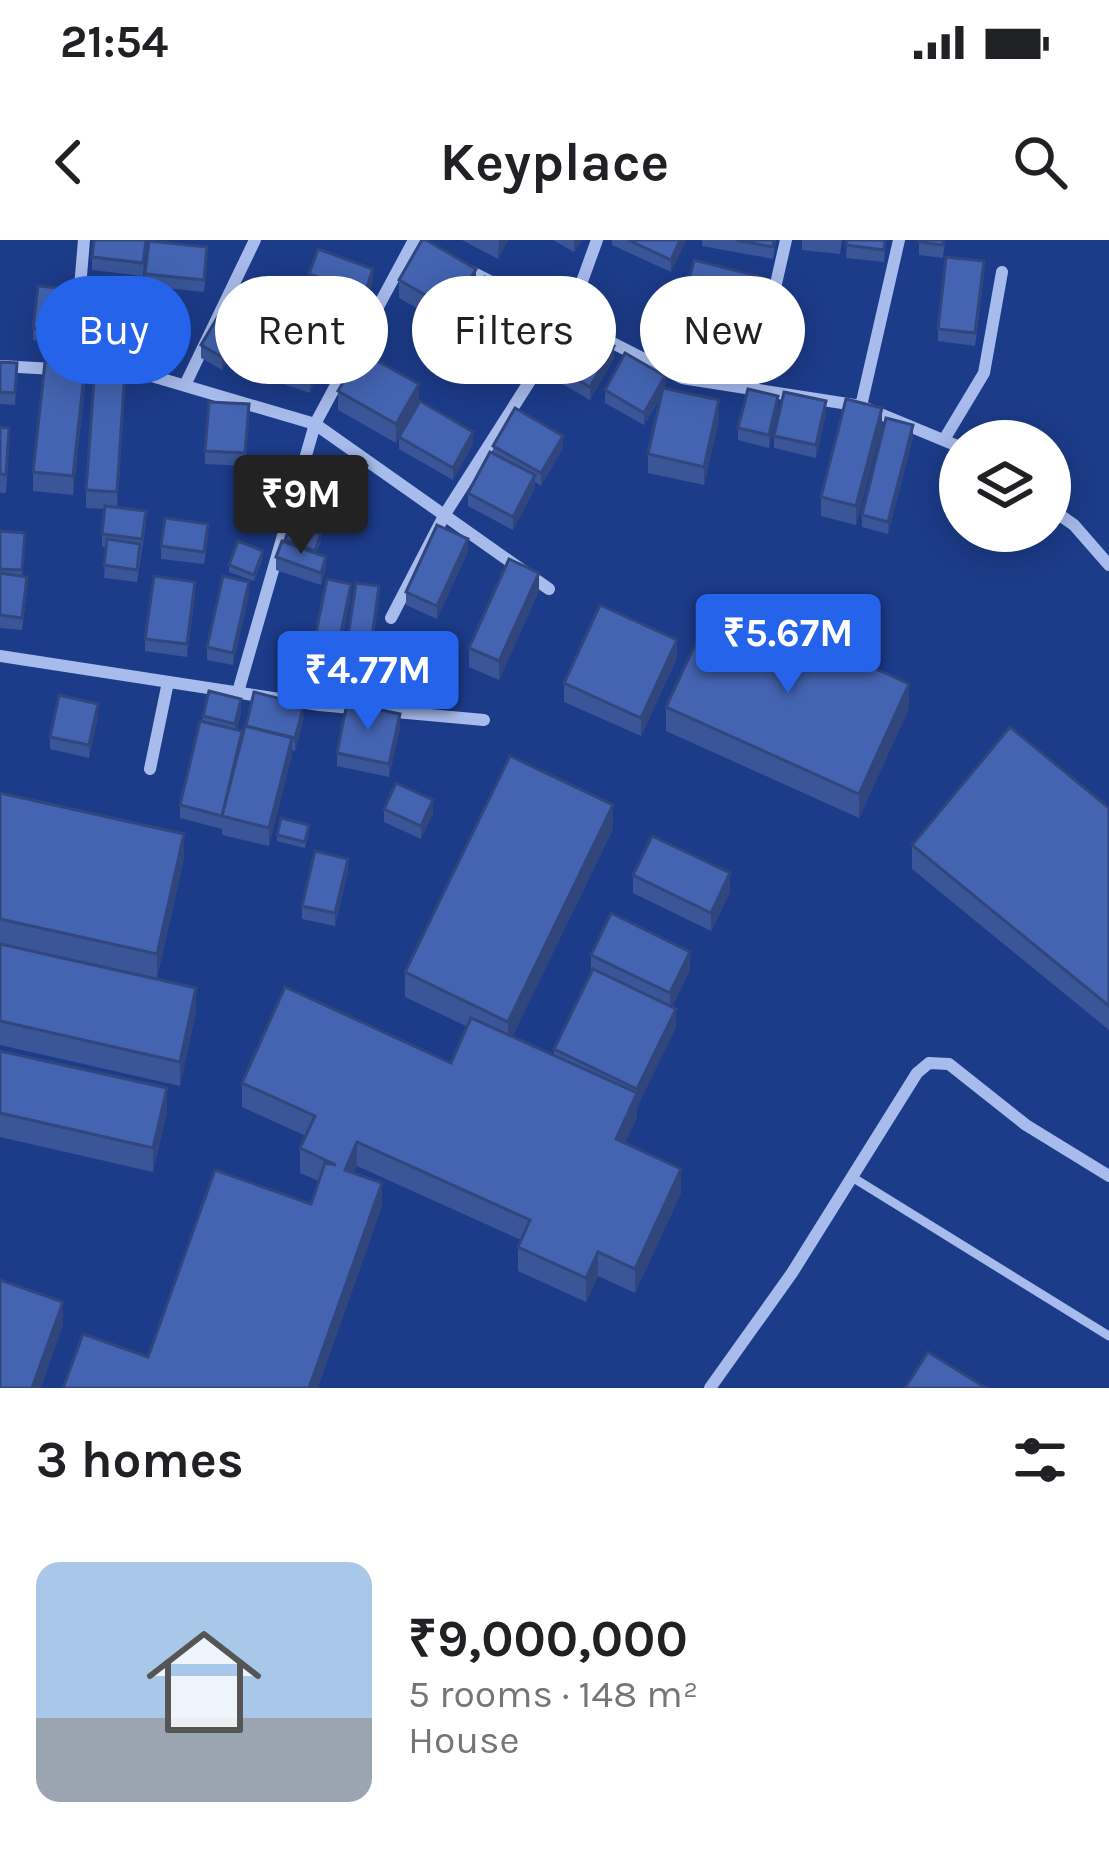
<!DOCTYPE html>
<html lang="en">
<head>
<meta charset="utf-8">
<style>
	:root { --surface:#fff; --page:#f6f6f6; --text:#202124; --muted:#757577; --line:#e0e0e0; --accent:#2563eb }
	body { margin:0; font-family:Karla,sans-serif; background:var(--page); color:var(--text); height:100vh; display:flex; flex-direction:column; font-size:45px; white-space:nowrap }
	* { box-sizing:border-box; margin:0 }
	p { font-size:39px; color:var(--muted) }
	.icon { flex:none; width:66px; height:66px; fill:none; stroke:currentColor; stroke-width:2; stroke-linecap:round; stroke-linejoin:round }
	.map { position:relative; height:1148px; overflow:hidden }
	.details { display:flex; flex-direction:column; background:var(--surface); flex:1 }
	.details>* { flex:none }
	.guide { position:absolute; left:36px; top:36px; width:1038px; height:108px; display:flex; gap:24px }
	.fabs { position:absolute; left:939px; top:180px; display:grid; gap:24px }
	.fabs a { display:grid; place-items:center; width:132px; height:132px; border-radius:50%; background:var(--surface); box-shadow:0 6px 30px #0003; font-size:60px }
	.price { position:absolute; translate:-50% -102px; padding:0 27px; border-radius:12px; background:var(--accent); color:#fff; font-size:39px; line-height:78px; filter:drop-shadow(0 3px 6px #0008) }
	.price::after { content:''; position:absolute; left:50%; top:72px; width:36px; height:27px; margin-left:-18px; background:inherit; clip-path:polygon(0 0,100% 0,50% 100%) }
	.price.active { background:#222; color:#fff }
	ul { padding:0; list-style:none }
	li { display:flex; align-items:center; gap:36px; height:300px; padding:0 36px }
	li+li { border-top:3px solid var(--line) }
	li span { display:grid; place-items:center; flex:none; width:336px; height:240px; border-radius:24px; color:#555 }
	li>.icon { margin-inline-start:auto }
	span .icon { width:144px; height:144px; fill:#fffc; stroke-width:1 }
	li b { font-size:51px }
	h2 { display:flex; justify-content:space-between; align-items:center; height:144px; padding:0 36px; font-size:51px }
	.tag { padding:0 42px; border-radius:54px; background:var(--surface); box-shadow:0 6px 30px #0003; font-size:42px; line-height:108px }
	.tag.active { background:var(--accent); color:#fff }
	.status { display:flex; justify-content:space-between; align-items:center; height:84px; padding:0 60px; background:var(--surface); direction:ltr }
	.status svg { height:33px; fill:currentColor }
	header { display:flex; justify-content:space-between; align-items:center; height:156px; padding:0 36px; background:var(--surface); font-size:54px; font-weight:700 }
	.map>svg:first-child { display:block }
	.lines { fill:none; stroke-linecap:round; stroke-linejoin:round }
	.service { stroke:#a7bbec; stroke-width:9 }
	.minor { stroke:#a7bbec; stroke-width:12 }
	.wall { fill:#3a5699 }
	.shaded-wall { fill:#30467d }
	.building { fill:#4464b2; stroke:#30467d; stroke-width:3 }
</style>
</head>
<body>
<div class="status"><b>21:54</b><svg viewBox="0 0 49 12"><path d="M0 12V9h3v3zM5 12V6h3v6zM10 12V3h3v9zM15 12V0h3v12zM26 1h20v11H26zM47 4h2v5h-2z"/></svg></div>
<header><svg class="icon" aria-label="back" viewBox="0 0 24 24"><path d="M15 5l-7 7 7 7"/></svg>Keyplace<svg class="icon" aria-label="search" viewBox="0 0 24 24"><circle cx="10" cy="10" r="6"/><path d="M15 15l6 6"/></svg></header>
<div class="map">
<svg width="1109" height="1148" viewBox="0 0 1109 1148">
	<rect width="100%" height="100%" fill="#1c3b89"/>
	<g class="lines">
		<polyline class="service" points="852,937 1109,1096"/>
		<g class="minor">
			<polyline points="462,27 682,138 861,166 960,207"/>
			<polyline points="567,83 597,0"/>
			<polyline points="0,126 145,134 315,184 549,349"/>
			<polyline points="73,130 84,0"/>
			<polyline points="185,145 255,0"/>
			<polyline points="751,153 786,0"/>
			<polyline points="861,166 899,0"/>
			<polyline points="945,198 984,133 1002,32"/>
			<polyline points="1050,268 1074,285 1109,325"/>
			<polyline points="391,378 445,274 549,111"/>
			<polyline points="0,416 319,465 484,480"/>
			<polyline points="238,452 315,184 414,0"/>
			<polyline points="150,529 168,442"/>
			<polyline points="710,1148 792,1033 917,833 929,823 949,824 1026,885 1109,936"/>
		</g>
	</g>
	<g class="wall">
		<polygon points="146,0 143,36 92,30 92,17"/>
		<polygon points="462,0 508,0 498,19"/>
		<polygon points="553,0 582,0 574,12"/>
		<polygon points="612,0 686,0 671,32 612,5"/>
		<polygon points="702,0 776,0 773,19 702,6"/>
		<polygon points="802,0 842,0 840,14 802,10"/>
		<polygon points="847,0 886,0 884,22 846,18"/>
		<polygon points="919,0 945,0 943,18 919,15"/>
		<polygon points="207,20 204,52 145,46 145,34"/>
		<polygon points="309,34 373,41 365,65 309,46"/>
		<polygon points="984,34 975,106 938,101 938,89"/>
		<polygon points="399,40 476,47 452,88 399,58"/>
		<polygon points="762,50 756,73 756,88 745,131 679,115 679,96 687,66 686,53"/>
		<polygon points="79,63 74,105 33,100 33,88"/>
		<polygon points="297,69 351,82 346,99 297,82"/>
		<polygon points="463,75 540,80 518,119 463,88"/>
		<polygon points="253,78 222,130 201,118 201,105"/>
		<polygon points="186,82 182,118 131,113 131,100"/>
		<polygon points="614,118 590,160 540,131 540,119"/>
		<polygon points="321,121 310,153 266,138 266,125"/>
		<polygon points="0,122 17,123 15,165 0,164"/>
		<polygon points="419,144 396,203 338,170 338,151"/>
		<polygon points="85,145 73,255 33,251 33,232"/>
		<polygon points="665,148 719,179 704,245 648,233 648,214 662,155 644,185 605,163 605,150"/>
		<polygon points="125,149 117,268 146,284 137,342 104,338 106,307 102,307 102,294 105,269 86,268 86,250"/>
		<polygon points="778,169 769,208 738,200 738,188"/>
		<polygon points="826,174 816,218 774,208 774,196"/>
		<polygon points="249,177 245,226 205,224 205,211"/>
		<polygon points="882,186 856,285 821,276 821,257"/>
		<polygon points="0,187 9,206 6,253 0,253"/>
		<polygon points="399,197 473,204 453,240 399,209"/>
		<polygon points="913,197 888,294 862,287 862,275"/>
		<polygon points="493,206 563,208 541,246 535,242 535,248 513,290 468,266 468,253 493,213"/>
		<polygon points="367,238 352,281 325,271 325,258"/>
		<polygon points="0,291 25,305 22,337 27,350 22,390 0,388"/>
		<polygon points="208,297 204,324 161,319 161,306"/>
		<polygon points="285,300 321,301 316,313 326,329 321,345 276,330 276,317"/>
		<polygon points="468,311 437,379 406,365 406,352"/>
		<polygon points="263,317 254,341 229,332 229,325"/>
		<polygon points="539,351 499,440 469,427 469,408"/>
		<polygon points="249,354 233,425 207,420 207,407"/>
		<polygon points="195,355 187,417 145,411 145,399"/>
		<polygon points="351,356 334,439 310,434 310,422"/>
		<polygon points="379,359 367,446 343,442 343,430"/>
		<polygon points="677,418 641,496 564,462 564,443"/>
		<polygon points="666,467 909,468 859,578 666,491"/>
		<polygon points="241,472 237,490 242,499 304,477 295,511 292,510 269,606 222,595 222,589 180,578 180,565 203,476"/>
		<polygon points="98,477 89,518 50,509 50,497"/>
		<polygon points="400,487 389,537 337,526 337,513"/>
		<polygon points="0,553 184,618 157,738 0,703"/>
		<polygon points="1109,568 1109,790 912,629 912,605"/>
		<polygon points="384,569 433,573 421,599 384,582"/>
		<polygon points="613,589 512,797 554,816 554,809 591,733 591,715 690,730 672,767 676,787 637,867 637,877 625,903 681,953 635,1053 598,1036 586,1062 518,1031 518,1007 521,1000 357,926 354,933 382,967 148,1117 311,964 319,941 300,933 300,908 306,896 242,867 242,843 451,823 468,787 405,757 405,732"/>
		<polygon points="309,591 305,608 277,601 277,595"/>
		<polygon points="348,631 335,686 302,679 302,666"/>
		<polygon points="633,635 730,652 711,691 633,653"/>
		<polygon points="0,704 196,772 180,846 0,805"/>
		<polygon points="0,811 167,872 153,932 0,897"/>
	</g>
	<g class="shaded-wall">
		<polygon points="499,0 508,0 498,19"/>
		<polygon points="574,0 582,0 574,12"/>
		<polygon points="680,0 686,0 671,32 671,20"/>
		<polygon points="373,29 373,41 365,65 365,53"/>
		<polygon points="476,29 476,47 452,88 452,70"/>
		<polygon points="762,37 762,50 756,73 756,88 745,131 745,113"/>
		<polygon points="253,66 253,78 222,130 222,117"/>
		<polygon points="540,68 540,80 518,119 518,106"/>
		<polygon points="351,70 351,82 346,99 346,86"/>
		<polygon points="614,106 614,118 590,160 590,147"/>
		<polygon points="321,108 321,121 310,153 310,140"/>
		<polygon points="85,126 85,145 73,255 73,236"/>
		<polygon points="125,130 125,149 117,270 117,252"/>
		<polygon points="665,136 665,149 644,185 644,173"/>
		<polygon points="419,144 419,163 396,203 396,184"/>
		<polygon points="778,156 778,169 769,208 769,195"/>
		<polygon points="719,160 719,179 704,245 704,227"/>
		<polygon points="826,161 826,174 816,218 816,205"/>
		<polygon points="882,168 882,186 856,285 856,266"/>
		<polygon points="913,185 913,197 888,294 888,282"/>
		<polygon points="473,192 473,204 453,240 453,228"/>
		<polygon points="563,196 563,208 541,246 541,233"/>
		<polygon points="367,226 367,238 352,281 352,268"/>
		<polygon points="535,235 535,248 513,290 513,277"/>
		<polygon points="468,299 468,311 437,379 437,366"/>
		<polygon points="326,317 326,329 321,345 321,333"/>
		<polygon points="539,333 539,351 499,440 499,421"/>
		<polygon points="195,342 195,355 187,417 187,404"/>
		<polygon points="249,342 249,354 233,425 233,413"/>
		<polygon points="351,344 351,356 334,439 334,426"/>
		<polygon points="379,346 379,359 367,446 367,433"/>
		<polygon points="677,400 677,418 641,496 641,478"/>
		<polygon points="909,444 909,468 859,578 859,554"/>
		<polygon points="241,459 241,472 235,497 235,484"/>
		<polygon points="98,464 98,477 89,518 89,505"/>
		<polygon points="304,465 304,477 295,511 295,498"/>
		<polygon points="400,474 400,487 389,537 389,524"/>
		<polygon points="292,498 292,516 269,606 269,588"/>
		<polygon points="433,560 433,573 421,599 421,586"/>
		<polygon points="613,565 613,589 508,806 508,782"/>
		<polygon points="184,594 184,618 157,738 157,714"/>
		<polygon points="348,619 348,631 335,686 335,673"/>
		<polygon points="730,633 730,652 711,691 711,673"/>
		<polygon points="690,712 690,730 670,772 670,753"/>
		<polygon points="196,748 196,772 180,846 180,822"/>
		<polygon points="676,769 676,787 637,867 637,877 616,923 616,899 637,854 637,849"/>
		<polygon points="167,848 167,872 153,932 153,908"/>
		<polygon points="357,902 357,926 345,954 345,930"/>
		<polygon points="681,929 681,953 635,1053 635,1029"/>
		<polygon points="382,943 382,967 318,1148 309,1148"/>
		<polygon points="598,1012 598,1036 586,1062 586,1038"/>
		<polygon points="63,1062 63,1086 41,1148 32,1148"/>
	</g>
	<g class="building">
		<polygon points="94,0 146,0 143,23 92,17"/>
		<polygon points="422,0 426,0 476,29 452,70 399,40"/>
		<polygon points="628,0 680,0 671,20"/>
		<polygon points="736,0 774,0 773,7"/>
		<polygon points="847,0 885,0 884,10 846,5"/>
		<polygon points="919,0 944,0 943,5 919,2"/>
		<polygon points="149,1 207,7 204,40 145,34"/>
		<polygon points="318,9 373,29 365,53 309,34"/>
		<polygon points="946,17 984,21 975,93 938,89"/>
		<polygon points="694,20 762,37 754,69 686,53"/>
		<polygon points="485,37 540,68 518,106 463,75"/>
		<polygon points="38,46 79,50 74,92 33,88"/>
		<polygon points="303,52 351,70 346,86 297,69"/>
		<polygon points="232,53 253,66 222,117 201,105"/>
		<polygon points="690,53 756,69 745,113 679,96"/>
		<polygon points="135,64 186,69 182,105 131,100"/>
		<polygon points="564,77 614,106 590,147 540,119"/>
		<polygon points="278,93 321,108 310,140 266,125"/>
		<polygon points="361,112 419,144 396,184 338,151"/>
		<polygon points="625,113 665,136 644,173 605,150"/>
		<polygon points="0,122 17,123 15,153 0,152"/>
		<polygon points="45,122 85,126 73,236 33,232"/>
		<polygon points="95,128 125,130 117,252 86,250"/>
		<polygon points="663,148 719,160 704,227 648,214"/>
		<polygon points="748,149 778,156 769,195 738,188"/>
		<polygon points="784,152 826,161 816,205 774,196"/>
		<polygon points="846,159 882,168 856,266 821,257"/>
		<polygon points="420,161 473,192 453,228 399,197"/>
		<polygon points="209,162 249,164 245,213 205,211"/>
		<polygon points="515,168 563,196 541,233 493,206"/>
		<polygon points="886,178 913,185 888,282 862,275"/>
		<polygon points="0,187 9,188 6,235 0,234"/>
		<polygon points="490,212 535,235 513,277 468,253"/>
		<polygon points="340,216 367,226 352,268 325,258"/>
		<polygon points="105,266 146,271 142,299 102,294"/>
		<polygon points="165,278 208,284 204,312 161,306"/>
		<polygon points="291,284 321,294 315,311 285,300"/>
		<polygon points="437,285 468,299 437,366 406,352"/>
		<polygon points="0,291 25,293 22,330 0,329"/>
		<polygon points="107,299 140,304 137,330 104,325"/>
		<polygon points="238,301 263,311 254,335 229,325"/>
		<polygon points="282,301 326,317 321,333 276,317"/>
		<polygon points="509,319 539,333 499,421 469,408"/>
		<polygon points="0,333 27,337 22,378 0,375"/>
		<polygon points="154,336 195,342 187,404 145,399"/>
		<polygon points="223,336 249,342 233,413 207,407"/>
		<polygon points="327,339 351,344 334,426 310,422"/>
		<polygon points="356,343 379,346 367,433 343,430"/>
		<polygon points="717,357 909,444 859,554 666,467"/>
		<polygon points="600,365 677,400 641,478 564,443"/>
		<polygon points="209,451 241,459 235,484 203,476"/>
		<polygon points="254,452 304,465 295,498 246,486"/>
		<polygon points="59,455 98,464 89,505 50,497"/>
		<polygon points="347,463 400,474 389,524 337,513"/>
		<polygon points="200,481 242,491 222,576 180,565"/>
		<polygon points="245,486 292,498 269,588 222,576"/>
		<polygon points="1010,487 1109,568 1109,766 912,605"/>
		<polygon points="510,516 613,565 508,782 405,732"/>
		<polygon points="396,543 433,560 421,586 384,569"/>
		<polygon points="0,553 184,594 157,714 0,679"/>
		<polygon points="281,578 309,585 305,602 277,595"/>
		<polygon points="652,596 730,633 711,673 633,635"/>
		<polygon points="315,611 348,619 335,673 302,666"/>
		<polygon points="611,673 690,712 670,753 591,715"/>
		<polygon points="0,704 196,748 180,822 0,781"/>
		<polygon points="593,729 676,769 637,849 554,809"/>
		<polygon points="285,747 451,823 471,778 637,853 616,899 681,929 635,1029 598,1012 586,1038 518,1007 530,980 357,902 345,930 382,943 309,1148 63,1148 83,1094 148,1117 215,930 311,964 325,923 336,925 300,908 315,876 242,843"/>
		<polygon points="0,811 167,848 153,908 0,873"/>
		<polygon points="0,1040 63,1062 32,1148 0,1148"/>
		<polygon points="928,1112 986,1148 905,1148"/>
	</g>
</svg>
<div class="fabs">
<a><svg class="icon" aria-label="layers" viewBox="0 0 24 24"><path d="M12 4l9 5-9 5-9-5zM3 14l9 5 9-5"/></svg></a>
</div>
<b class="price active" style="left:301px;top:317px">₹9M</b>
<b class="price" style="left:788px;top:456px">₹5.67M</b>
<b class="price" style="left:368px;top:493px">₹4.77M</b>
<div class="guide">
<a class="tag active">Buy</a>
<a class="tag">Rent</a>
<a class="tag">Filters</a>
<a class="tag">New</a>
</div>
</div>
<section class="details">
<h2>3 homes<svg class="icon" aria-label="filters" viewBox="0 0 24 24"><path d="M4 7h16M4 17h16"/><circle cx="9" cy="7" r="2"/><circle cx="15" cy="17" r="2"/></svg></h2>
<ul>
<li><span style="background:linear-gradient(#a9c7e8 65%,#9aa5b1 0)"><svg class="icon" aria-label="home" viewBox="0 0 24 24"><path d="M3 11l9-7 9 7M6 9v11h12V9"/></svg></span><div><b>₹9,000,000</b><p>5 rooms · 148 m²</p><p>House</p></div></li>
</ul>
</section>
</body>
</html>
